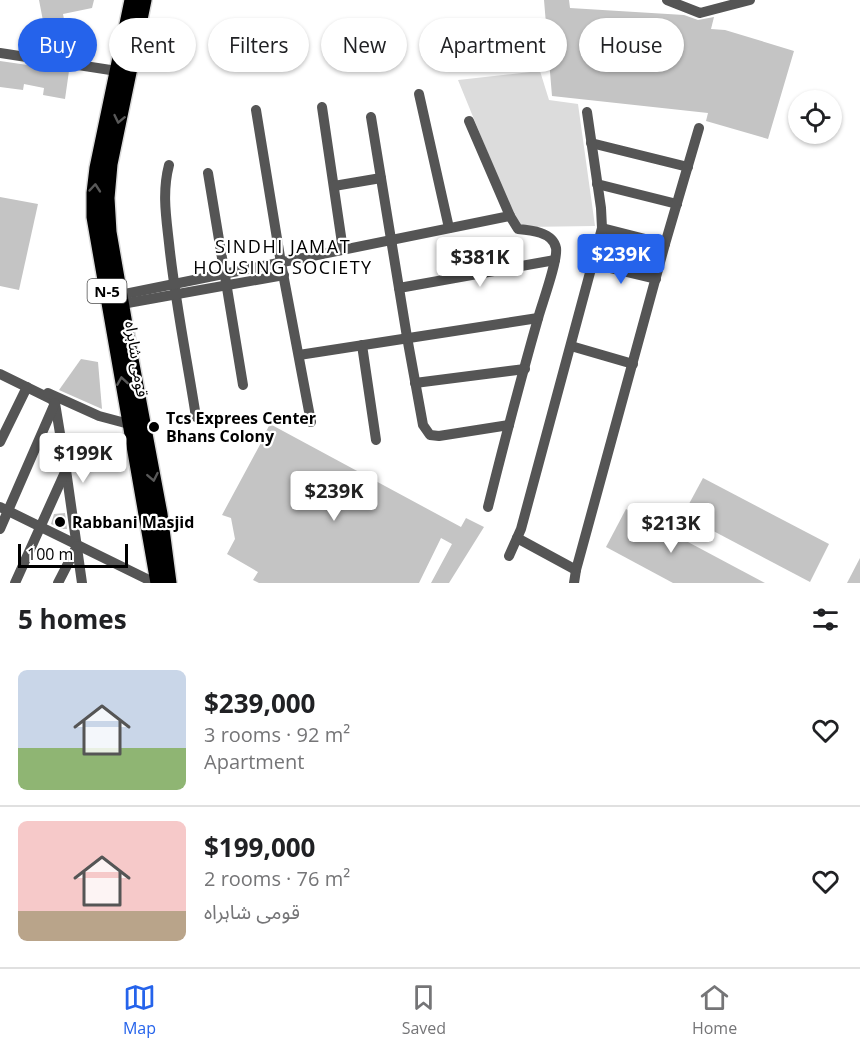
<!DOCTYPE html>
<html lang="en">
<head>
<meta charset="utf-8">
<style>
	:root { --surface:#fff; --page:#f2f2f2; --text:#202124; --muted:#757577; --line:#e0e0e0; --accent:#2563eb }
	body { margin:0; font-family:"Open Sans","Noto Sans Arabic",sans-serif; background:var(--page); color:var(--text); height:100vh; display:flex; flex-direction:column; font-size:22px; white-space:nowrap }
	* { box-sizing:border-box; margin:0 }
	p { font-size:20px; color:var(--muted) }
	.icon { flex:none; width:33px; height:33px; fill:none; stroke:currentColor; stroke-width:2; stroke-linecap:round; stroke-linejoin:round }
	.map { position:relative; height:583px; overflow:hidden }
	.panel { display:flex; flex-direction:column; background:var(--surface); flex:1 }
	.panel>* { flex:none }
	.top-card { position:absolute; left:18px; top:18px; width:825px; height:54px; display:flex; gap:12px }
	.tools { position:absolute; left:788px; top:90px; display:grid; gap:12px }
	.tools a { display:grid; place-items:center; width:54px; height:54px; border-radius:50%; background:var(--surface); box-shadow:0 2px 4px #0004; font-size:30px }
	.scale { position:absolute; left:18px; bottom:15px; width:110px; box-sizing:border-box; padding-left:6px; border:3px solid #000; border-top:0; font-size:16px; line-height:21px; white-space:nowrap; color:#000; -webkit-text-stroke:4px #fff; paint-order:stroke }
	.price { position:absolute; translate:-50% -51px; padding:0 14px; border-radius:6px; background:#fff; color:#222; font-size:20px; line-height:39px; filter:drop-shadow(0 2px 3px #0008) }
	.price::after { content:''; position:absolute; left:50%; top:36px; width:18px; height:14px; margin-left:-9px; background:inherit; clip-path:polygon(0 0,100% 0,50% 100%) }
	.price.on { background:var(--accent); color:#fff }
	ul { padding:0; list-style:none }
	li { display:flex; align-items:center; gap:18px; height:150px; padding:0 18px }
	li+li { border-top:2px solid var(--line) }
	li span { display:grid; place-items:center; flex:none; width:168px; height:120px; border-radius:9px; color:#555 }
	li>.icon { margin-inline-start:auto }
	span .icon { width:72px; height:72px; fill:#fffc; stroke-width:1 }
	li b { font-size:26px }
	h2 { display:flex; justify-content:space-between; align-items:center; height:72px; padding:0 18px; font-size:26px }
	.chip { padding:0 21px; border-radius:27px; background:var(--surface); box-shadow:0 2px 4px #0004; font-size:21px; line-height:54px }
	.chip.on { background:var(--accent); color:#fff }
	.tab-bar { display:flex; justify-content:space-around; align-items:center; height:84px; border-top:2px solid var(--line); background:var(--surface); font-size:16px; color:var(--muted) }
	.tab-bar a { display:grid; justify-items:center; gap:3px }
	.tab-bar .on { color:var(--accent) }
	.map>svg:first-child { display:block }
	.green { fill:#dcdcdc }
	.building { fill:#c4c4c4 }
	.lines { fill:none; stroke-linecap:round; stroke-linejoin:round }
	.highway-casing { stroke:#dbdbdb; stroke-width:18 }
	.minor { stroke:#555; stroke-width:10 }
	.highway { stroke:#000; stroke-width:15 }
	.oneway { stroke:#595959 }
	.poi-dot { fill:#000; stroke:#fff; stroke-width:2 }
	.labels { text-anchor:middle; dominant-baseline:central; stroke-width:4.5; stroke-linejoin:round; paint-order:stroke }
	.shield { fill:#fff; stroke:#4c4c4c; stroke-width:1.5 }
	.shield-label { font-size:15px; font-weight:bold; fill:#000 }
	.street-label { font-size:16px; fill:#000; stroke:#fff }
	.poi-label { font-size:16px; font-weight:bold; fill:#000; stroke:#fff; text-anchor:start }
	.neighbourhood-label { font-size:18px; letter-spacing:1.5px; fill:#000; stroke:#fff }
</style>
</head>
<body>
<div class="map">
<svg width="860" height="583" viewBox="0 0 860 583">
	<rect width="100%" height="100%" fill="#fff"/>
	<polygon class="green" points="540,71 549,100 578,104 595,226 522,227 516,222 458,80"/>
	<g class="building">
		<polygon points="39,0 94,0 92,8 63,14 71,55 49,52"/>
		<polygon points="544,0 569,0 570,8 684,15 698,20 714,17 711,29 725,30 794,51 768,139 706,121 708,113 552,96"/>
		<polygon points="0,61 69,71 65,99 43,95 44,88 24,84 23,90 0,87"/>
		<polygon points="0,197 38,204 19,290 0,286"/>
		<polygon points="81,359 98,362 102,409 59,390"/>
		<polygon points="270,424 461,527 466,518 484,527 449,583 431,583 452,544 441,538 419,583 259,583 253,580 258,572 227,554 235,539 231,518 222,515 262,441 261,441"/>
		<polygon points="703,478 829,544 810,582 683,515"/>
		<polygon points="626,509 765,583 673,583 606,547"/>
		<polygon points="65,513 67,529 63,529 51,524 54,514"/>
		<polygon points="860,558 860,583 847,583"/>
	</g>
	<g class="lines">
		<defs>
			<g id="highway">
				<polyline points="132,0 97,168 94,193 94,217 158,583"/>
				<polyline points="144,0 110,164 107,198 109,232 131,359 160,514 169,583"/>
			</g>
		</defs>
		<use href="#highway" class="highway-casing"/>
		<g class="minor">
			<polyline points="667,0 700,13 750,0"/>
			<polyline points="0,53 117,71"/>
			<polyline points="419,94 449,228"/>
			<polyline points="322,107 343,250"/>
			<polyline points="256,110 281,263 311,422"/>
			<polyline points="371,117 407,337 423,425 430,435 439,436 509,425"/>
			<path d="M469,121L510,216L518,229C530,230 553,232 556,248C558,260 543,301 539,315C521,378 504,443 488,507"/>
			<polyline points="591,143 688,167"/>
			<path d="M169,165C162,192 166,216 169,243C175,301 187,359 196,417"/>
			<polyline points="208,173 243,385"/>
			<polyline points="597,184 677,204"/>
			<polyline points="334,186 381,178"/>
			<polyline points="602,228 665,244"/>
			<polyline points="593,264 656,279"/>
			<polyline points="399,288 555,260"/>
			<polyline points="120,295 510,216"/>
			<polyline points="122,304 284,275"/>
			<polyline points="362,345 376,440"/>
			<polyline points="571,346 633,364"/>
			<polyline points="299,355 538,318"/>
			<polyline points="0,374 51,399 55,403 66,470 82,583"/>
			<polyline points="415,383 525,369"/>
			<polyline points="48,393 99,416 129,424"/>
			<polyline points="0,442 27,387"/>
			<polyline points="0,507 155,583"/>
			<polyline points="0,529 55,403"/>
			<polyline points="517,538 576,570"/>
			<polyline points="509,556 521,529 602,228 601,208 587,112"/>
			<polyline points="15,583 66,470"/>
			<polyline points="58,583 77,546"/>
			<polyline points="574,583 576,570 665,244 699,128"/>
		</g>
		<use href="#highway" class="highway"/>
	</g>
	<defs><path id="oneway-chevron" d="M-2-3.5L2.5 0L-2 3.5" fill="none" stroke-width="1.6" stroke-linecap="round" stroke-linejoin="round" transform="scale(1.5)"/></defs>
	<g class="oneway">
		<use href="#oneway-chevron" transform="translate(119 119) rotate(102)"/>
		<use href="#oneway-chevron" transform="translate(95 188) rotate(-85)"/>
		<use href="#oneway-chevron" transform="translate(122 381) rotate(-99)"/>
		<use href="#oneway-chevron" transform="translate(153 477) rotate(79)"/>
	</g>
	<g class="poi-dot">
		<circle cx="154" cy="427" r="6"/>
		<circle cx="60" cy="522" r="6"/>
	</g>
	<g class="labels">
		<rect class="shield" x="87.5" y="279" width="39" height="24" rx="4.5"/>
		<g class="shield-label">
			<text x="107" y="291">N-5</text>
		</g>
		<g class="street-label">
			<text transform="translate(137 359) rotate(81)">قومی شاہراہ</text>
		</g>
		<g class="poi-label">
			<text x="166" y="418">Tcs Exprees Center<tspan x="166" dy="18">Bhans Colony</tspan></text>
			<text x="72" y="522">Rabbani Masjid</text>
		</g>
		<g class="neighbourhood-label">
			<text x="283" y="246">SINDHI JAMAT<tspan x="283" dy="21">HOUSING SOCIETY</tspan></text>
		</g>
	</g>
</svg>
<div class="tools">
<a><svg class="icon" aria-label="locate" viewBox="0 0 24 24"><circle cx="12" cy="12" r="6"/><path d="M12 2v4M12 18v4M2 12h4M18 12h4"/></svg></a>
</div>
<div class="scale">100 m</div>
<b class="price on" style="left:621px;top:285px">$239K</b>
<b class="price" style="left:480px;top:288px">$381K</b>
<b class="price" style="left:83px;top:484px">$199K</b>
<b class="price" style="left:334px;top:522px">$239K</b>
<b class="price" style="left:671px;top:554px">$213K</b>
<div class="top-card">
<a class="chip on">Buy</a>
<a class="chip">Rent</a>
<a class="chip">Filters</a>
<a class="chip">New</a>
<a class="chip">Apartment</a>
<a class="chip">House</a>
</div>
</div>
<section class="panel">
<h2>5 homes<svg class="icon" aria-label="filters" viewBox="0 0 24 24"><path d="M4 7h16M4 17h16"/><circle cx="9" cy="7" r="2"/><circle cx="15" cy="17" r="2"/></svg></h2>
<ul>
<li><span style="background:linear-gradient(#c9d6e8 65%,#8fb573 0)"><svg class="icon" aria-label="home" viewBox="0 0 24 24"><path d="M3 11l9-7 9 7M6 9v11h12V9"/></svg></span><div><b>$239,000</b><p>3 rooms · 92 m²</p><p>Apartment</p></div><svg class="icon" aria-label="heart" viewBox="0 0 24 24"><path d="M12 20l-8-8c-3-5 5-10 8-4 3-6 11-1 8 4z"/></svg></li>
<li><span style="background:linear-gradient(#f6c9c9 75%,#b9a48a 0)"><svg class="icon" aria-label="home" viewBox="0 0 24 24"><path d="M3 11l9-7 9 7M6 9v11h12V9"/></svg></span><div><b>$199,000</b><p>2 rooms · 76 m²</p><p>قومی شاہراہ</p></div><svg class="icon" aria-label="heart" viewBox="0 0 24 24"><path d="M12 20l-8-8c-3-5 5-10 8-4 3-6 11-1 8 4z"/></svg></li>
</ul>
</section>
<nav class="tab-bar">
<a class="on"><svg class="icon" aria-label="map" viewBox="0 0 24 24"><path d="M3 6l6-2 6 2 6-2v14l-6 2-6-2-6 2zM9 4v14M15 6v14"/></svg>Map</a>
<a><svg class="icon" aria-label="saved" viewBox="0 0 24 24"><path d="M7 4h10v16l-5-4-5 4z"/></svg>Saved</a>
<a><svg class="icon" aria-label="home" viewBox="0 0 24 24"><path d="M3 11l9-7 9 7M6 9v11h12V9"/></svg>Home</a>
</nav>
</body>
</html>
